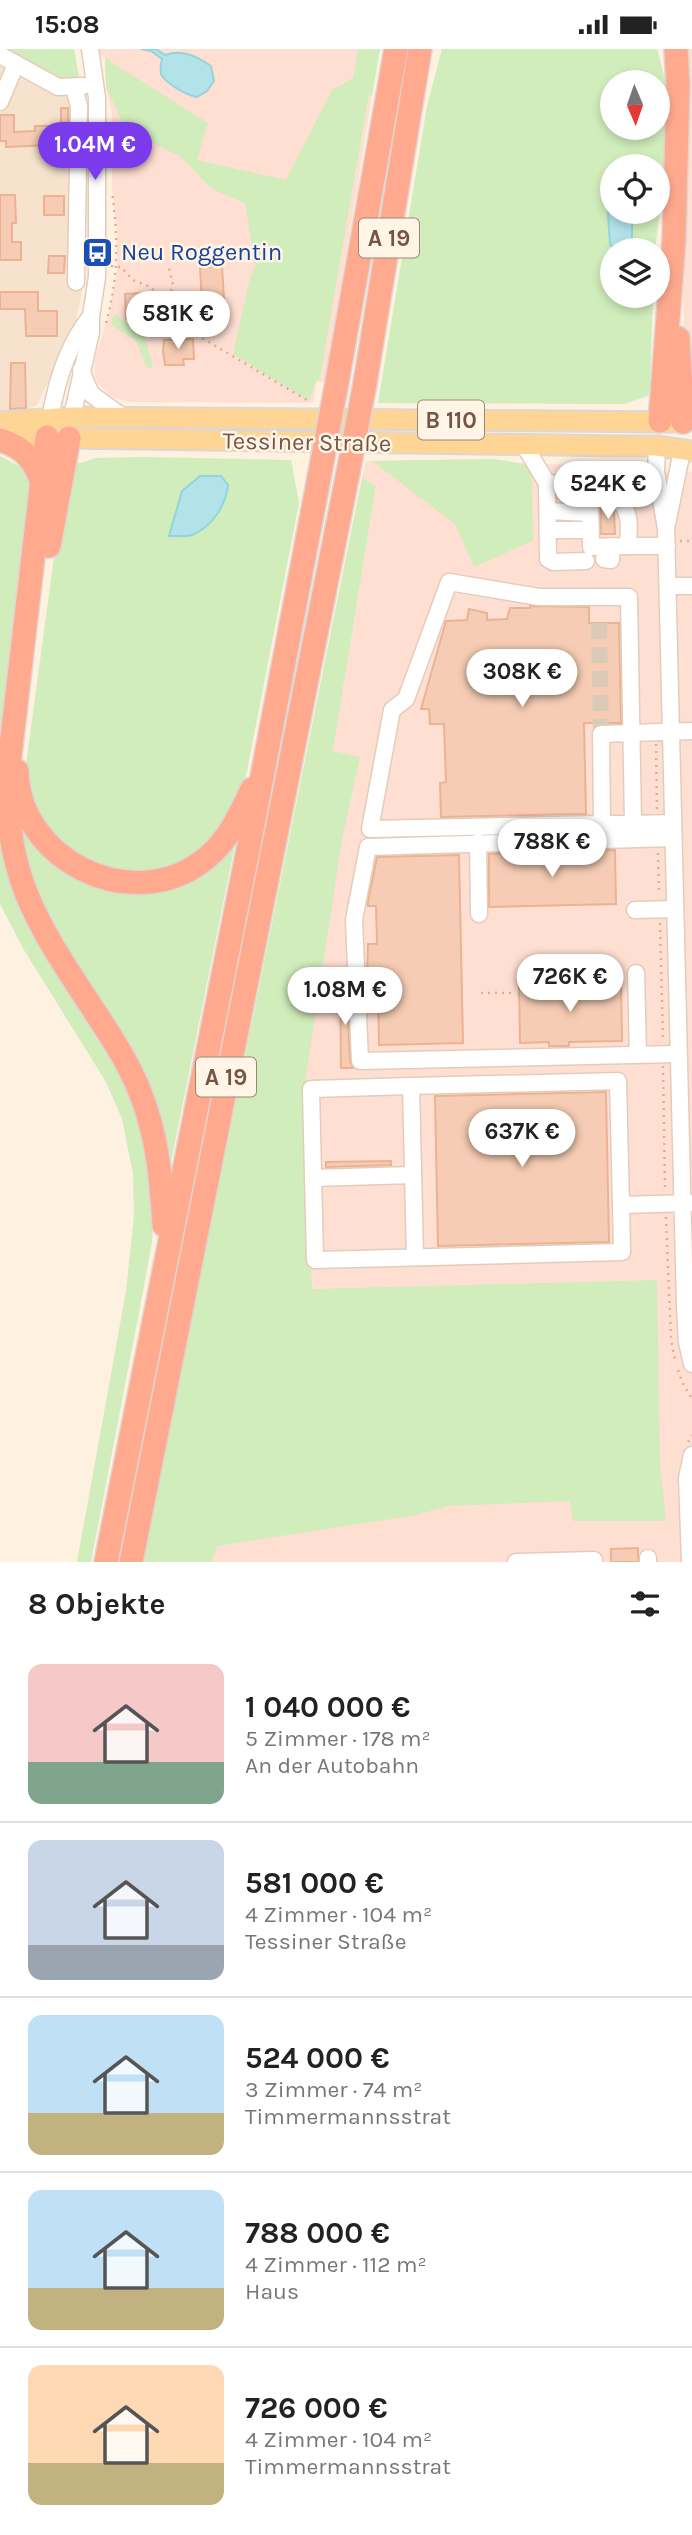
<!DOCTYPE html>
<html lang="de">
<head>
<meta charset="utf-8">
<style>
	:root { --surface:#fff; --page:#f2f2f2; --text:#222; --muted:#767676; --line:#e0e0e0; --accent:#7c3aed }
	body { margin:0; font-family:Karla,sans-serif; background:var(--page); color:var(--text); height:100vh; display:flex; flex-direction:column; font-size:26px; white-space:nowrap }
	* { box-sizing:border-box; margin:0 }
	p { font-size:23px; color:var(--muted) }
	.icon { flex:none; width:38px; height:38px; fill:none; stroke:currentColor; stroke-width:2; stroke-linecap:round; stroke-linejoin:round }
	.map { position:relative; height:1513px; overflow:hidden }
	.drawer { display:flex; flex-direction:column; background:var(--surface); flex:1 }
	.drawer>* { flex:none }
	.needle { width:46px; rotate:178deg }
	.tools { position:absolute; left:600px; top:21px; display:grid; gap:14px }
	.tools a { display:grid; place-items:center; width:70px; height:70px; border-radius:50%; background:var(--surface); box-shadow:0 4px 10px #0003; font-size:35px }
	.price { position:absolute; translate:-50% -60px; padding:0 16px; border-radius:24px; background:#fff; color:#222; font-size:23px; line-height:46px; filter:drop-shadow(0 2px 4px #0008) }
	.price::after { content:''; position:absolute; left:50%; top:42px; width:21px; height:16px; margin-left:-10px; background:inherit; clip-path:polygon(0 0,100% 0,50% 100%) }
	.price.selected { background:var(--accent); color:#fff }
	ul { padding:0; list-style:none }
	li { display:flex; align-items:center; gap:21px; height:175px; padding:0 28px }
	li+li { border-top:2px solid var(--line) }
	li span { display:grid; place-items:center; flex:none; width:196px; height:140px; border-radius:14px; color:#555 }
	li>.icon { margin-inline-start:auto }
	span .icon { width:84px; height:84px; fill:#fffc; stroke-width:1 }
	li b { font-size:30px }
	h2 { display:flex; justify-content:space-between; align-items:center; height:84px; padding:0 28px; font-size:30px }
	.status { display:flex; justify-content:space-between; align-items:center; height:49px; padding:0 35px; background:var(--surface); direction:ltr }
	.status svg { height:19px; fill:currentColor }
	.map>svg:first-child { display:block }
	.residential { fill:#f7e3cd }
	.commercial { fill:#ffdfd2 }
	.green { fill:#d1edbc; fill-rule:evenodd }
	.water { fill:#b2e3e9; stroke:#97d3dc; stroke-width:2 }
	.building { fill:#f6cdb4; stroke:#ebb293; stroke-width:2 }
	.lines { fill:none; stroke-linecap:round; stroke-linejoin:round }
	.minor-tunnel { stroke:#dccab8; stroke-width:16; stroke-dasharray:16 8; stroke-linecap:butt }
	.minor-casing { stroke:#e3cdba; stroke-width:19 }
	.major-casing { stroke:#ded6d2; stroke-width:23 }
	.highway-casing { stroke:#ded6d2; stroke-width:26 }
	.path { stroke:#dbb097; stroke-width:2.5; stroke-dasharray:2 5; stroke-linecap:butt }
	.minor { stroke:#fff; stroke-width:16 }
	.major { stroke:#ffd595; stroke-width:19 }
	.highway { stroke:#ffaa8f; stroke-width:23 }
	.highway-bridge-casing { stroke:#ded6d2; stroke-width:26; stroke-linecap:butt }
	.highway-bridge { stroke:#ffaa8f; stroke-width:23 }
	.labels { text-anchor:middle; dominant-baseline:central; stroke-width:5; stroke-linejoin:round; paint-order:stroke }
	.shield { fill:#fff5e7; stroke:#a08575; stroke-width:2 }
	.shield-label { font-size:23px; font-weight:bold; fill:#754 }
	.transit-label { font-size:24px; fill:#164399; stroke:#fff5e7; text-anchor:start }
	.street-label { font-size:24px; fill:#754; stroke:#fff5e7 }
</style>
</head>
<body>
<div class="status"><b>15:08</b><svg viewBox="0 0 49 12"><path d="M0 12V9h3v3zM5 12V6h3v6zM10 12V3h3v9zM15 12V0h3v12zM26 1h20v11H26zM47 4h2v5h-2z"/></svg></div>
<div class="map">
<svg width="692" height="1513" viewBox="0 0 692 1513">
	<rect width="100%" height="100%" fill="#fef1df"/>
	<polygon class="residential" points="0,9 85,51 85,229 75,276 37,356 28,360 0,363"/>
	<g class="commercial">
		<polygon points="91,0 358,0 353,29 372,47 325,333 316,333 313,354 130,353 110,347 98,334 95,327 95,310 109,264 117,222 117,183 112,138 112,64 106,38 105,9"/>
		<polygon points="686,0 692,0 692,346 685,314 681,171"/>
		<polygon points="494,410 525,415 628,416 632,422 692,423 692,1513 212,1513 216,1497 200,1429 333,702 376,438 362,429 366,412"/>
	</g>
	<g class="green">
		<polygon points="0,0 74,0 80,33 67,35"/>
		<polygon points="358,0 380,0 372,47 369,45 320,329 316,332 309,352 233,305 249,233 255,217 245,154 212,140 181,108 126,81 106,38 105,9 208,74 197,111 286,131 332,41 353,29"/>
		<path d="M442,0H657L666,34L667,110L655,201H612V247H653L650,339L648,347L625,355L378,354L427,57ZM612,33H658V79H612ZM612,117H658V163H612Z"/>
		<polygon points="116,266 145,287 153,319 147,319 136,292 112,276 111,269"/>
		<polygon points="0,407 21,418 24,415 34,429 5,791 141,1059 155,1157 152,1193 140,1258 91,1513 77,1513 126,1242 134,1167 133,1125 122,1070 106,1033 24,901 0,855"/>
		<polygon points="143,408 291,411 299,454 247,722 236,758 201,807 151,827 106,824 54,793 24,731 61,456 71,414 80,414 96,409"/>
		<polygon points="494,410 525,415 532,426 533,492 474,518 455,475 372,412"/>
		<polygon points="362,429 376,437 333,702 360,708 342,791 306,1027 312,1240 657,1231 660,1415 666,1472 573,1472 570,1452 448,1457 417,1466 217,1497 212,1513 143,1513"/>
		<polygon points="16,749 22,765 120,840 237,785 166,1138 165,1119 25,825"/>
	</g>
	<g class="water">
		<path d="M141,0H156L165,6C182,0 196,7 211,17L214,32L207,42L197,48C186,46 169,36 162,27C159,22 161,15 162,10L151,2Z"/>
		<polygon points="611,137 612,163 632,163 632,191 628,200 618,201 610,196 607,149"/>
		<path d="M200,427H221L228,436C226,456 212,478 192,486C186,488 176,487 169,487L182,442Z"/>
	</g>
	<g class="building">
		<polygon points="61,59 68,59 68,79 61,79 61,93 54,93 54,96 6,98 6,92 0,92 0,66 14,66 14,83 35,82 35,77 61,77"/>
		<polygon points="0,146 15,146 16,174 12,174 12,193 21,193 21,211 0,211"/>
		<rect x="44" y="147" width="20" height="19"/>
		<polygon points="49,207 65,207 64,224 48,224"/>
		<polygon points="222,217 224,250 202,251 200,219"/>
		<polygon points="0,243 38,243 38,262 57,262 57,287 26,287 25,260 0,260"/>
		<polygon points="146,244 147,269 126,270 125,245"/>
		<polygon points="193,290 194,310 183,310 184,316 165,316 163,301 164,291"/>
		<polygon points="11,314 25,314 26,359 10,360"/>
		<polygon points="601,457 610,457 614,462 615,485 601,485"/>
		<polygon points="530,557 589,558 589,574 619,574 621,674 584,674 586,765 441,768 440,734 446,733 444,675 430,675 429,660 421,660 446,572 467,571 469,560 487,564 487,571 507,570 510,559 530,559"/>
		<polygon points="615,801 616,855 489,858 489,805"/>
		<polygon points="459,806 463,994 379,996 378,940 367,941 367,929 368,895 377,895 376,857 368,857 368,853 377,808"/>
		<polygon points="340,929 346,929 350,1012 353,1019 341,1019"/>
		<polygon points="621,935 622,992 569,993 569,997 549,997 549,993 520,994 519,937"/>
		<polygon points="606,1043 609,1193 438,1197 435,1047"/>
		<polygon points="391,1112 391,1116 326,1118 326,1113"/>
		<polygon points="638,1499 638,1513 611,1513 611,1500"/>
	</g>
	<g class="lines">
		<polyline class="minor-tunnel" points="599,574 601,685"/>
		<defs>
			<g id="minor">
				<polyline points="0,6 58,38 83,37"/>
				<polyline points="74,39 79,57 76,233"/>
				<polyline points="0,53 16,15"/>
				<polyline points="81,321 91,345 123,368"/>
				<polyline points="72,368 91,283 91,267 97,228 97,49 90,0"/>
				<path d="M50,370C56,334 68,295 91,267"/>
				<path d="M524,396L547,434C576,436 621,432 628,469C630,477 628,488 628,497H667"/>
				<polyline points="657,397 656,423 666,479 685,1257 687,1293 692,1315"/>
				<polyline points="547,434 548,510 553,513 586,512"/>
				<polyline points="590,437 591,498 628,497"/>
				<polyline points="548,462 590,464"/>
				<polyline points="667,475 682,402"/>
				<polyline points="548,481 591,481"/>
				<polyline points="604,510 611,511 611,497"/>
				<polyline points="668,537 692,537"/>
				<path d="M602,775H633L629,548H539L449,533L406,650L392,661L370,780L602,775L601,685C631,684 662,683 692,682"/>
				<polyline points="633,775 673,774"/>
				<polyline points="673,789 368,798 354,871 360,1012 678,1005"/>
				<polyline points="478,793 479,865"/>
				<polyline points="635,861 675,860"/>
				<polyline points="636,924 638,1006"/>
				<polyline points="411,1037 311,1040 315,1211 622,1203 621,1156"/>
				<polyline points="313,1129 413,1126"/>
				<polyline points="415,1208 411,1037 618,1032 621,1156 690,1154"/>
				<polyline points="648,1509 648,1513"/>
				<polyline points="516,1513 594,1511"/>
				<polyline points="690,1513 687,1429 692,1406"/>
			</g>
			<g id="major">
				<polyline points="0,373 72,368 674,373"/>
				<polyline points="0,388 622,397 657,397 692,402"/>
			</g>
			<g id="highway">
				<polyline points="678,289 683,373"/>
				<polyline points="337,333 396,0"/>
				<polyline points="365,334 420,0"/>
				<polyline points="660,372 674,191 678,37 676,0"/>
				<path d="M47,388L8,723C3,828 40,879 95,963C112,989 130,1016 141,1046C158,1088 161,1132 164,1176"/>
				<path d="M0,391C23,398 35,411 42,434"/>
				<polyline points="49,497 69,389"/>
				<path d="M17,722C19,810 128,865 200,814C227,795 238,769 252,740"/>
				<polyline points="106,1513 250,791 319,429"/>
				<polyline points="131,1513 347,429"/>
			</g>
		</defs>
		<use href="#minor" class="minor-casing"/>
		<use href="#major" class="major-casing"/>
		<use href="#highway" class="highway-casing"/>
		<g class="path">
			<polyline points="111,217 121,218 133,231 148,237 158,244 166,255 167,271 173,277 202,289 310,353"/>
			<polyline points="166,255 173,236 169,219"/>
			<path d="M106,274C119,226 118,191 112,142"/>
			<polyline points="187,281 198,270 203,257 216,251"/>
			<polyline points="619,413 628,415 642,428"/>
			<polyline points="680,492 692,492"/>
			<polyline points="656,695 657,762"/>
			<polyline points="658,804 659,846"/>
			<polyline points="660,874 663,993"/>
			<polyline points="481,944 513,944"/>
			<polyline points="663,1017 665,1140"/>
			<polyline points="666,1168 671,1290 675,1311"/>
			<polyline points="678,1321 682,1333 692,1350"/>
			<polyline points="688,1393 692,1386"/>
		</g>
		<use href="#minor" class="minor"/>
		<use href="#major" class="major"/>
		<use href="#highway" class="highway"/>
		<defs>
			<g id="highway-bridge">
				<polyline points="319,429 337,333"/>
				<polyline points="347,429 365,334"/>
			</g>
		</defs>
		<use href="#highway-bridge" class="highway-bridge-casing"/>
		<use href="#highway-bridge" class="highway-bridge"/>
	</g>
	<defs>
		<symbol id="bus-square" viewBox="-11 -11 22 22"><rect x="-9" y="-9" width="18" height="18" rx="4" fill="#1a4fb4" stroke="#fff5e7"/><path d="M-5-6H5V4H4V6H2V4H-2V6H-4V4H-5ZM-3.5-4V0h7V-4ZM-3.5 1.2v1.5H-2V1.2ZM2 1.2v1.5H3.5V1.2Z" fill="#fff"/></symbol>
	</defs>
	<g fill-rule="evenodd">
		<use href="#bus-square" x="80" y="186" width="35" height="35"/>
	</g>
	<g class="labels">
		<g class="shield">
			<rect x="359" y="169.5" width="60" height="39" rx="5"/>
			<rect x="418" y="351.5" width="66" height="39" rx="5"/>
			<rect x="196" y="1008.5" width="60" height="39" rx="5"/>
		</g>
		<g class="shield-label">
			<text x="389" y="189">A 19</text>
			<text x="451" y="371">B 110</text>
			<text x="226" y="1028">A 19</text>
		</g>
		<g class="transit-label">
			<text x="121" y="203">Neu Roggentin</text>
		</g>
		<g class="street-label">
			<text transform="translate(307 393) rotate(1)">Tessiner Straße</text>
		</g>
	</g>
</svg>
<div class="tools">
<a><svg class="needle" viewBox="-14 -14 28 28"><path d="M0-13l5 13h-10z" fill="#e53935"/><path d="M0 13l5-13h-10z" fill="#767676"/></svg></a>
<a><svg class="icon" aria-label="locate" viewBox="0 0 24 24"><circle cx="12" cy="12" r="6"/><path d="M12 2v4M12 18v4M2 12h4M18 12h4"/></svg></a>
<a><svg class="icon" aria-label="layers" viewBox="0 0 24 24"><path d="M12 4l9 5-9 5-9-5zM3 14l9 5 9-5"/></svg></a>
</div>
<b class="price selected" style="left:95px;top:133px">1.04M €</b>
<b class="price" style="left:178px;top:302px">581K €</b>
<b class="price" style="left:608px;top:472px">524K €</b>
<b class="price" style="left:522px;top:660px">308K €</b>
<b class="price" style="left:552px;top:830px">788K €</b>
<b class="price" style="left:570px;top:965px">726K €</b>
<b class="price" style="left:345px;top:978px">1.08M €</b>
<b class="price" style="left:522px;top:1120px">637K €</b>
</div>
<section class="drawer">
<h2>8 Objekte<svg class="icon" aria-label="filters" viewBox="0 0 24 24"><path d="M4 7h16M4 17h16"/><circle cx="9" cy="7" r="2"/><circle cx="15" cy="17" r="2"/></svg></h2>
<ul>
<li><span style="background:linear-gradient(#f6c9c9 70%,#7fa58c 0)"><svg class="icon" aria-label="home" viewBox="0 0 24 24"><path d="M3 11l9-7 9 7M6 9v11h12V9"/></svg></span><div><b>1 040 000 €</b><p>5 Zimmer · 178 m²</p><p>An der Autobahn</p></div></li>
<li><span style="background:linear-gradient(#c9d6e8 75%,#9aa5b1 0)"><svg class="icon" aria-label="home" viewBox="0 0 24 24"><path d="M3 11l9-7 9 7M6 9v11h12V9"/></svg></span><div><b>581 000 €</b><p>4 Zimmer · 104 m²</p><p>Tessiner Straße</p></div></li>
<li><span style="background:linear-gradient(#bfe0f5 70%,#c2b280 0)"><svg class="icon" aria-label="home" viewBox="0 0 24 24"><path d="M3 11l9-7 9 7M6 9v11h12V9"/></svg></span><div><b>524 000 €</b><p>3 Zimmer · 74 m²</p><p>Timmermannsstrat</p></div></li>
<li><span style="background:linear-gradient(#bfe0f5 70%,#c2b280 0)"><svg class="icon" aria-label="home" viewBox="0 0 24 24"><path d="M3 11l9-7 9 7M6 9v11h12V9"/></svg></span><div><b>788 000 €</b><p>4 Zimmer · 112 m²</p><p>Haus</p></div></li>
<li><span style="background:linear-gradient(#ffd9b3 70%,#c2b280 0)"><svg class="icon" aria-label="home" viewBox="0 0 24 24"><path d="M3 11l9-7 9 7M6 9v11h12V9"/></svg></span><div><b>726 000 €</b><p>4 Zimmer · 104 m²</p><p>Timmermannsstrat</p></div></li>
</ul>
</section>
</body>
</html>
